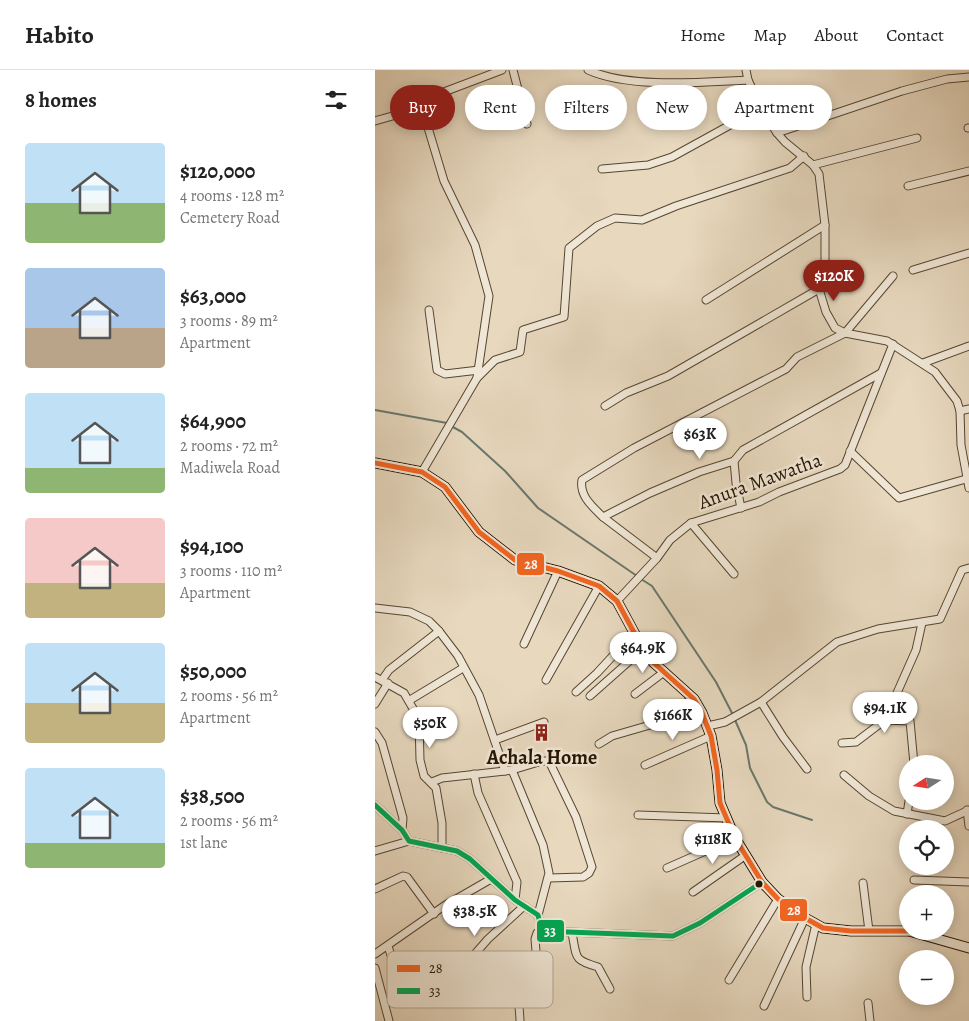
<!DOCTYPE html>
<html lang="en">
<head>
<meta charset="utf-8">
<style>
	:root { --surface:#fff; --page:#f6f6f6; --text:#222; --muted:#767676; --line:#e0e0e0; --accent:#8f2418 }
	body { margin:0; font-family:Alegreya,serif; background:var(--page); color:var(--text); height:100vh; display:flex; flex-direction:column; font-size:19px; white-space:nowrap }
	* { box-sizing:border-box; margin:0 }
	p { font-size:16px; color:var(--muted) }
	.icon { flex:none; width:28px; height:28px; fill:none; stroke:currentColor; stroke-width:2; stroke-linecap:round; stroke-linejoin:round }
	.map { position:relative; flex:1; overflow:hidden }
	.details { display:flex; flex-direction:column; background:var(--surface); width:375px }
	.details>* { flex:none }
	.hud { position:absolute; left:15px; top:15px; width:475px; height:45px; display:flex; gap:10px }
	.needle { width:32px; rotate:258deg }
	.buttons { position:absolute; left:524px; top:685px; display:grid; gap:10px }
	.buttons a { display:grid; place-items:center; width:55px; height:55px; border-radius:50%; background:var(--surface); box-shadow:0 2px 12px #0003; font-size:25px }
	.price { position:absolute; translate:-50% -42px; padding:0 11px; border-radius:18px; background:#fff; color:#222; font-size:16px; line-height:32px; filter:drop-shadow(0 1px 2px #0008) }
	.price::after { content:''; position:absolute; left:50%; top:30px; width:15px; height:11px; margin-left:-8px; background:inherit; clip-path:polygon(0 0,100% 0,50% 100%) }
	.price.current { background:var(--accent); color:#fff }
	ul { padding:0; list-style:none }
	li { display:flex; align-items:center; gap:15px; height:125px; padding:0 25px }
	li span { display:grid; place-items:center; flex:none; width:140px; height:100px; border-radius:5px; color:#555 }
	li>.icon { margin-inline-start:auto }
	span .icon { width:60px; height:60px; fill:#fffc; stroke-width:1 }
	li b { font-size:21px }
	h2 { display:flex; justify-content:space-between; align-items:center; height:60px; padding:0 25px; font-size:21px }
	.pill { padding:0 18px; border-radius:22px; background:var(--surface); box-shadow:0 2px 12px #0003; font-size:18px; line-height:45px }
	.pill.current { background:var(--accent); color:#fff }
	header { display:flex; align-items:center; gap:30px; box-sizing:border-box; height:70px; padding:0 25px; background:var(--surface); border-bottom:1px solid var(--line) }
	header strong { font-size:24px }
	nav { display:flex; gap:28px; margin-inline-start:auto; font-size:18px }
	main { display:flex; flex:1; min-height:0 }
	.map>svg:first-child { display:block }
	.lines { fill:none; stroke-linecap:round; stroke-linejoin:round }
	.stream { stroke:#69776c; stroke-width:2 }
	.street-casing { stroke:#564631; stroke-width:9 }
	.secondary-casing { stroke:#251502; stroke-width:11 }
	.street { stroke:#efe6d5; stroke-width:7 }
	.secondary { stroke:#efe6d5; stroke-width:9 }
	.bus-1-casing { stroke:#efe6d5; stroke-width:9 }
	.bus-2-casing { stroke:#efe6d5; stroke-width:9 }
	.bus-1 { stroke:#f26522; stroke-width:5 }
	.bus-2 { stroke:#00a651; stroke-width:5 }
	.bus-dot { fill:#251502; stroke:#efe6d5; stroke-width:2 }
	.labels { text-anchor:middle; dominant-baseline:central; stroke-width:5; stroke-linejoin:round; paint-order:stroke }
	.street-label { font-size:20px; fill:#251502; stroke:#efe6d5 }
	.poi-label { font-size:20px; font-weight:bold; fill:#251502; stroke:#efe6d5 }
	.key { fill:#efe6d5; stroke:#b2a796; stroke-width:1 }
	.key-label { font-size:14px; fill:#251502 }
	.line-badge { stroke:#efe6d5; stroke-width:2 }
	.badge-label { font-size:14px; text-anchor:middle; font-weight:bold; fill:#fff }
</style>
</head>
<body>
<header>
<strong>Habito</strong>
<nav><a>Home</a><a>Map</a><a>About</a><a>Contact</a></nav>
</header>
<main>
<section class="details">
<h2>8 homes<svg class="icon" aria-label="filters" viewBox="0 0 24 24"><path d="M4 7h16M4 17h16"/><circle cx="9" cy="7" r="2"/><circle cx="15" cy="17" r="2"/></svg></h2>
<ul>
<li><span style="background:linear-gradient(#bfe0f5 60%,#8fb573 0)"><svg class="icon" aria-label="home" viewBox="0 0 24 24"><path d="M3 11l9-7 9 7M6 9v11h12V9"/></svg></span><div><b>$120,000</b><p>4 rooms · 128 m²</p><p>Cemetery Road</p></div></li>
<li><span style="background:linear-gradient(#a9c7e8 60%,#b9a48a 0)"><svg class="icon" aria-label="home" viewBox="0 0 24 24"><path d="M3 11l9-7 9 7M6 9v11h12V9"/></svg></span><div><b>$63,000</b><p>3 rooms · 89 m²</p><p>Apartment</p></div></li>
<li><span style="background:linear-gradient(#bfe0f5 75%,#8fb573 0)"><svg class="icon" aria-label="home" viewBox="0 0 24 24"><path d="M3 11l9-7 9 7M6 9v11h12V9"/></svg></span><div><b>$64,900</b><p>2 rooms · 72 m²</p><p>Madiwela Road</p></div></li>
<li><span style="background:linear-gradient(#f6c9c9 65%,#c2b280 0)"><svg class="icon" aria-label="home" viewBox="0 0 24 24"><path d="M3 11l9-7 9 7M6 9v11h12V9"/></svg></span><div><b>$94,100</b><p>3 rooms · 110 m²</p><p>Apartment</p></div></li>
<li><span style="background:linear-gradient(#bfe0f5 60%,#c2b280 0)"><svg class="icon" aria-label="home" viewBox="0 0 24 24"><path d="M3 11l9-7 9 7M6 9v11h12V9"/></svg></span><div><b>$50,000</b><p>2 rooms · 56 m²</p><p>Apartment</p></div></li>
<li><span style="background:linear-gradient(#bfe0f5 75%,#8fb573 0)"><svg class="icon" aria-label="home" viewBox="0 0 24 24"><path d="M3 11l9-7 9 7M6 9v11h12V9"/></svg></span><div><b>$38,500</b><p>2 rooms · 56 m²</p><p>1st lane</p></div></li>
</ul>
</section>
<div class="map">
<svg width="594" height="951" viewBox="0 0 594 951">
	<rect width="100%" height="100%" fill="#e7d8be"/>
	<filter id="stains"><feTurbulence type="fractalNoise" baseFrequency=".004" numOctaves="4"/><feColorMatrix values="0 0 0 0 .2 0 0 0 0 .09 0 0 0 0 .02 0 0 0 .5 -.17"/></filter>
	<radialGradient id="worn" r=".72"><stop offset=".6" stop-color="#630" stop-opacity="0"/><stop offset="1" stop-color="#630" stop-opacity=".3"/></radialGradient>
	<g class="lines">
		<g class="stream">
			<polyline points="0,340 72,353"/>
			<polyline points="76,356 87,362 130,401 163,438 262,506"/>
			<polyline points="266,509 277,516 341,612 358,645"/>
			<polyline points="360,650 371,675 375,698 392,732 398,737 437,750"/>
		</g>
		<defs>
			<g id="street">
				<polyline points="138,0 152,54"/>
				<path d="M213,0C255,19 327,12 373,10"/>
				<polyline points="371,0 373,10 386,38 402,63 410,72 438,95 444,104 450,155 450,190 444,219 451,242 460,258 470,263 512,271 560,302 582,331 585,341 586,375 594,418"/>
				<polyline points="45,31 69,111 100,175 114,226 102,308 47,402"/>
				<polyline points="0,51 28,43 45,31 127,0"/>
				<polyline points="593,58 594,58"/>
				<polyline points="402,63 527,21 572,9 594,7"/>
				<polyline points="438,95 542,68"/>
				<polyline points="227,99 273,95 297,87 386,38"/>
				<polyline points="533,116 594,101"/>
				<polyline points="538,200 594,183"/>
				<polyline points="331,230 450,155"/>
				<polyline points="54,240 62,300 70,304 104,300"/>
				<polyline points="548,293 594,276"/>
				<polyline points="102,308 120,290 145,282 148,260 189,247 194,178 222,156 240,148 267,150 301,136 415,98 429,86"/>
				<polyline points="230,336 251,323 293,306 444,219"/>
				<polyline points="585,341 594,339"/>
				<polyline points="475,381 524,428 591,409"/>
				<polyline points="359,391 361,413 366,438"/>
				<path d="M228,447C218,437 204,426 207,410L259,378L411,299L422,287L470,263L518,206"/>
				<polyline points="316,453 359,504"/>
				<polyline points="282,488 228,447 275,423 324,402 359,391 368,380 506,303"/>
				<polyline points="242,531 282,488 295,470 316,453 384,432 404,422 465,399 470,395 518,274"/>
				<polyline points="0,538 35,542 54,551 64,561 83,586 104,625 130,701 137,700 168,775 174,803 163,845"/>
				<polyline points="149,574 183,501"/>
				<polyline points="0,607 29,623 44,649 45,690 49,706 61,718 67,753 67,778"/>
				<polyline points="7,610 14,600 64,561"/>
				<polyline points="171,610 224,516"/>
				<polyline points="201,622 222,603 259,563"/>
				<polyline points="260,624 289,602"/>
				<polyline points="215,626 268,579"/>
				<polyline points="35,630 88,598"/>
				<polyline points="386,632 408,667 432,699"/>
				<polyline points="0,634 13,613"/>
				<polyline points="510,650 541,580 547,553"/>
				<polyline points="333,656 350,652 386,632 462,572 503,559 565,549 587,500 594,498"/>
				<polyline points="0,662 7,673 28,748 27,760"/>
				<polyline points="120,670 169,652"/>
				<polyline points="467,673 481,672 510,650 535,651 539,694"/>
				<polyline points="224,674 237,666 275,655 301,637 319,629"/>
				<polyline points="270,695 336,666"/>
				<polyline points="137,700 167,691 174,691 201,747 217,797 214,803 208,807 174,808"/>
				<polyline points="99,704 103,723 142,812 140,830"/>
				<polyline points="469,705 494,726 519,741 570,751 594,740"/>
				<polyline points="57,712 67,708 130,701"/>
				<polyline points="0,735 27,760 34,771 82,781 95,789 140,830 163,845 167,861 298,866 325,853 387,812"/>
				<polyline points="592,740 594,756"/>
				<polyline points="532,744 534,731"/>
				<polyline points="263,745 352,748"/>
				<polyline points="0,781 34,771"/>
				<polyline points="292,798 360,768"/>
				<polyline points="539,810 594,812"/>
				<polyline points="488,813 494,861"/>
				<polyline points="0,819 28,806 32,807 59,844"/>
				<polyline points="318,822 371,785"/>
				<path d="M197,863C202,888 198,890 223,897L235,919"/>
				<polyline points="13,876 30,929"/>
				<polyline points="0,884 69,836 116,809"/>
				<polyline points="0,898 14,951"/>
				<polyline points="354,910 403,829"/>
				<polyline points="70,918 113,869 149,836"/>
				<polyline points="432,927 431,897 441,854"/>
				<polyline points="493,933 495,951"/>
				<polyline points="389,936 430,848"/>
				<path d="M145,951C145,942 142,931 146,923C151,916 159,914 163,906L160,869L162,863L167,861"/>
			</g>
			<g id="secondary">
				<polyline points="0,393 47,402 70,417 104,462 140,490 183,501 224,516 242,531 268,579 279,593 319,629 327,643 336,666 342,700 345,733 360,768 387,812 403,829 430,848 448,858 476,861 532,861"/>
				<polyline points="534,861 594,878"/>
			</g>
		</defs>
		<use href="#street" class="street-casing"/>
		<use href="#secondary" class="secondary-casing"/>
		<use href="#street" class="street"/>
		<use href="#secondary" class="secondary"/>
		<defs>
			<polyline id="bus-1" points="0,393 47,402 70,417 104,462 140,490 183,501 224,516 242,531 268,579 279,593 319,629 327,643 336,666 342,700 345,733 360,768 387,812 403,829 430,848 448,858 476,861 532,861"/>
			<polyline id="bus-2" points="0,735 27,760 34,771 82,781 95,789 140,830 163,845 167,861 298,866 325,853 387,812"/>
		</defs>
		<use href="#bus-1" class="bus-1-casing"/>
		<use href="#bus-2" class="bus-2-casing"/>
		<use href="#bus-1" class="bus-1"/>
		<use href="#bus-2" class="bus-2"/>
	</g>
	<defs>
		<symbol id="building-bare" viewBox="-9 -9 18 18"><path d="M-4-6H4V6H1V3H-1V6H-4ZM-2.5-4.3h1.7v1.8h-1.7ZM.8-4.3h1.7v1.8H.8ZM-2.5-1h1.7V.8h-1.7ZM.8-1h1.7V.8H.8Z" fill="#8f2418" stroke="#efe6d5" stroke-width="2.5" paint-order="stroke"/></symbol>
	</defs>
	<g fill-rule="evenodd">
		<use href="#building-bare" x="154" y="650" width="25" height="25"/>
	</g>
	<circle class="bus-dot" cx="384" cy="814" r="4.5"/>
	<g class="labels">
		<g class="street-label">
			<text transform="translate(385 411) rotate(-20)">Anura Mawatha</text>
		</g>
		<g class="poi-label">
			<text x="167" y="687">Achala Home</text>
		</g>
	</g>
	<rect x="12" y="881" width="166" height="57" rx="8" class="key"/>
	<rect x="22" y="895" width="23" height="7" fill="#f26522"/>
	<rect x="22" y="918" width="23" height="6" fill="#00a651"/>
	<g class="key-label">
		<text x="54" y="903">28</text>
		<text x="54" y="926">33</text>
	</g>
	<g class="line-badge">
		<rect x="141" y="482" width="29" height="24" rx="5" fill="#f26522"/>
		<rect x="404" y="828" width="29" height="24" rx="5" fill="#f26522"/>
		<rect x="161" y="849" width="29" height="24" rx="5" fill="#00a651"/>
	</g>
	<g class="badge-label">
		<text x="156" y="499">28</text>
		<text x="419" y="845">28</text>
		<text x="175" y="866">33</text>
	</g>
	<rect width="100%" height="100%" filter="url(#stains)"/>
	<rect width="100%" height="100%" fill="url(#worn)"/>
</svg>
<div class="buttons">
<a><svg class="needle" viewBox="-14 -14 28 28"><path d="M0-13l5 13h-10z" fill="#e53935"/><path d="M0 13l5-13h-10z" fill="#767676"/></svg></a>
<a><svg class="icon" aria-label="locate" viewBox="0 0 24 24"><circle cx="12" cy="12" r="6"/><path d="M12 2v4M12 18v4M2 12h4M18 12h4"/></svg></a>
<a>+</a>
<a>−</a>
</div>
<b class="price current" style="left:459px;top:232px">$120K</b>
<b class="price" style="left:325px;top:390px">$63K</b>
<b class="price" style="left:268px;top:604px">$64.9K</b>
<b class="price" style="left:510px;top:664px">$94.1K</b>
<b class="price" style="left:298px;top:671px">$166K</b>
<b class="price" style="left:55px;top:679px">$50K</b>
<b class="price" style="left:338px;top:795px">$118K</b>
<b class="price" style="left:100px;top:867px">$38.5K</b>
<div class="hud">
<a class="pill current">Buy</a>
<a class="pill">Rent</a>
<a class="pill">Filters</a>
<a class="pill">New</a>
<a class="pill">Apartment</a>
</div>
</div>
</main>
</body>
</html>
